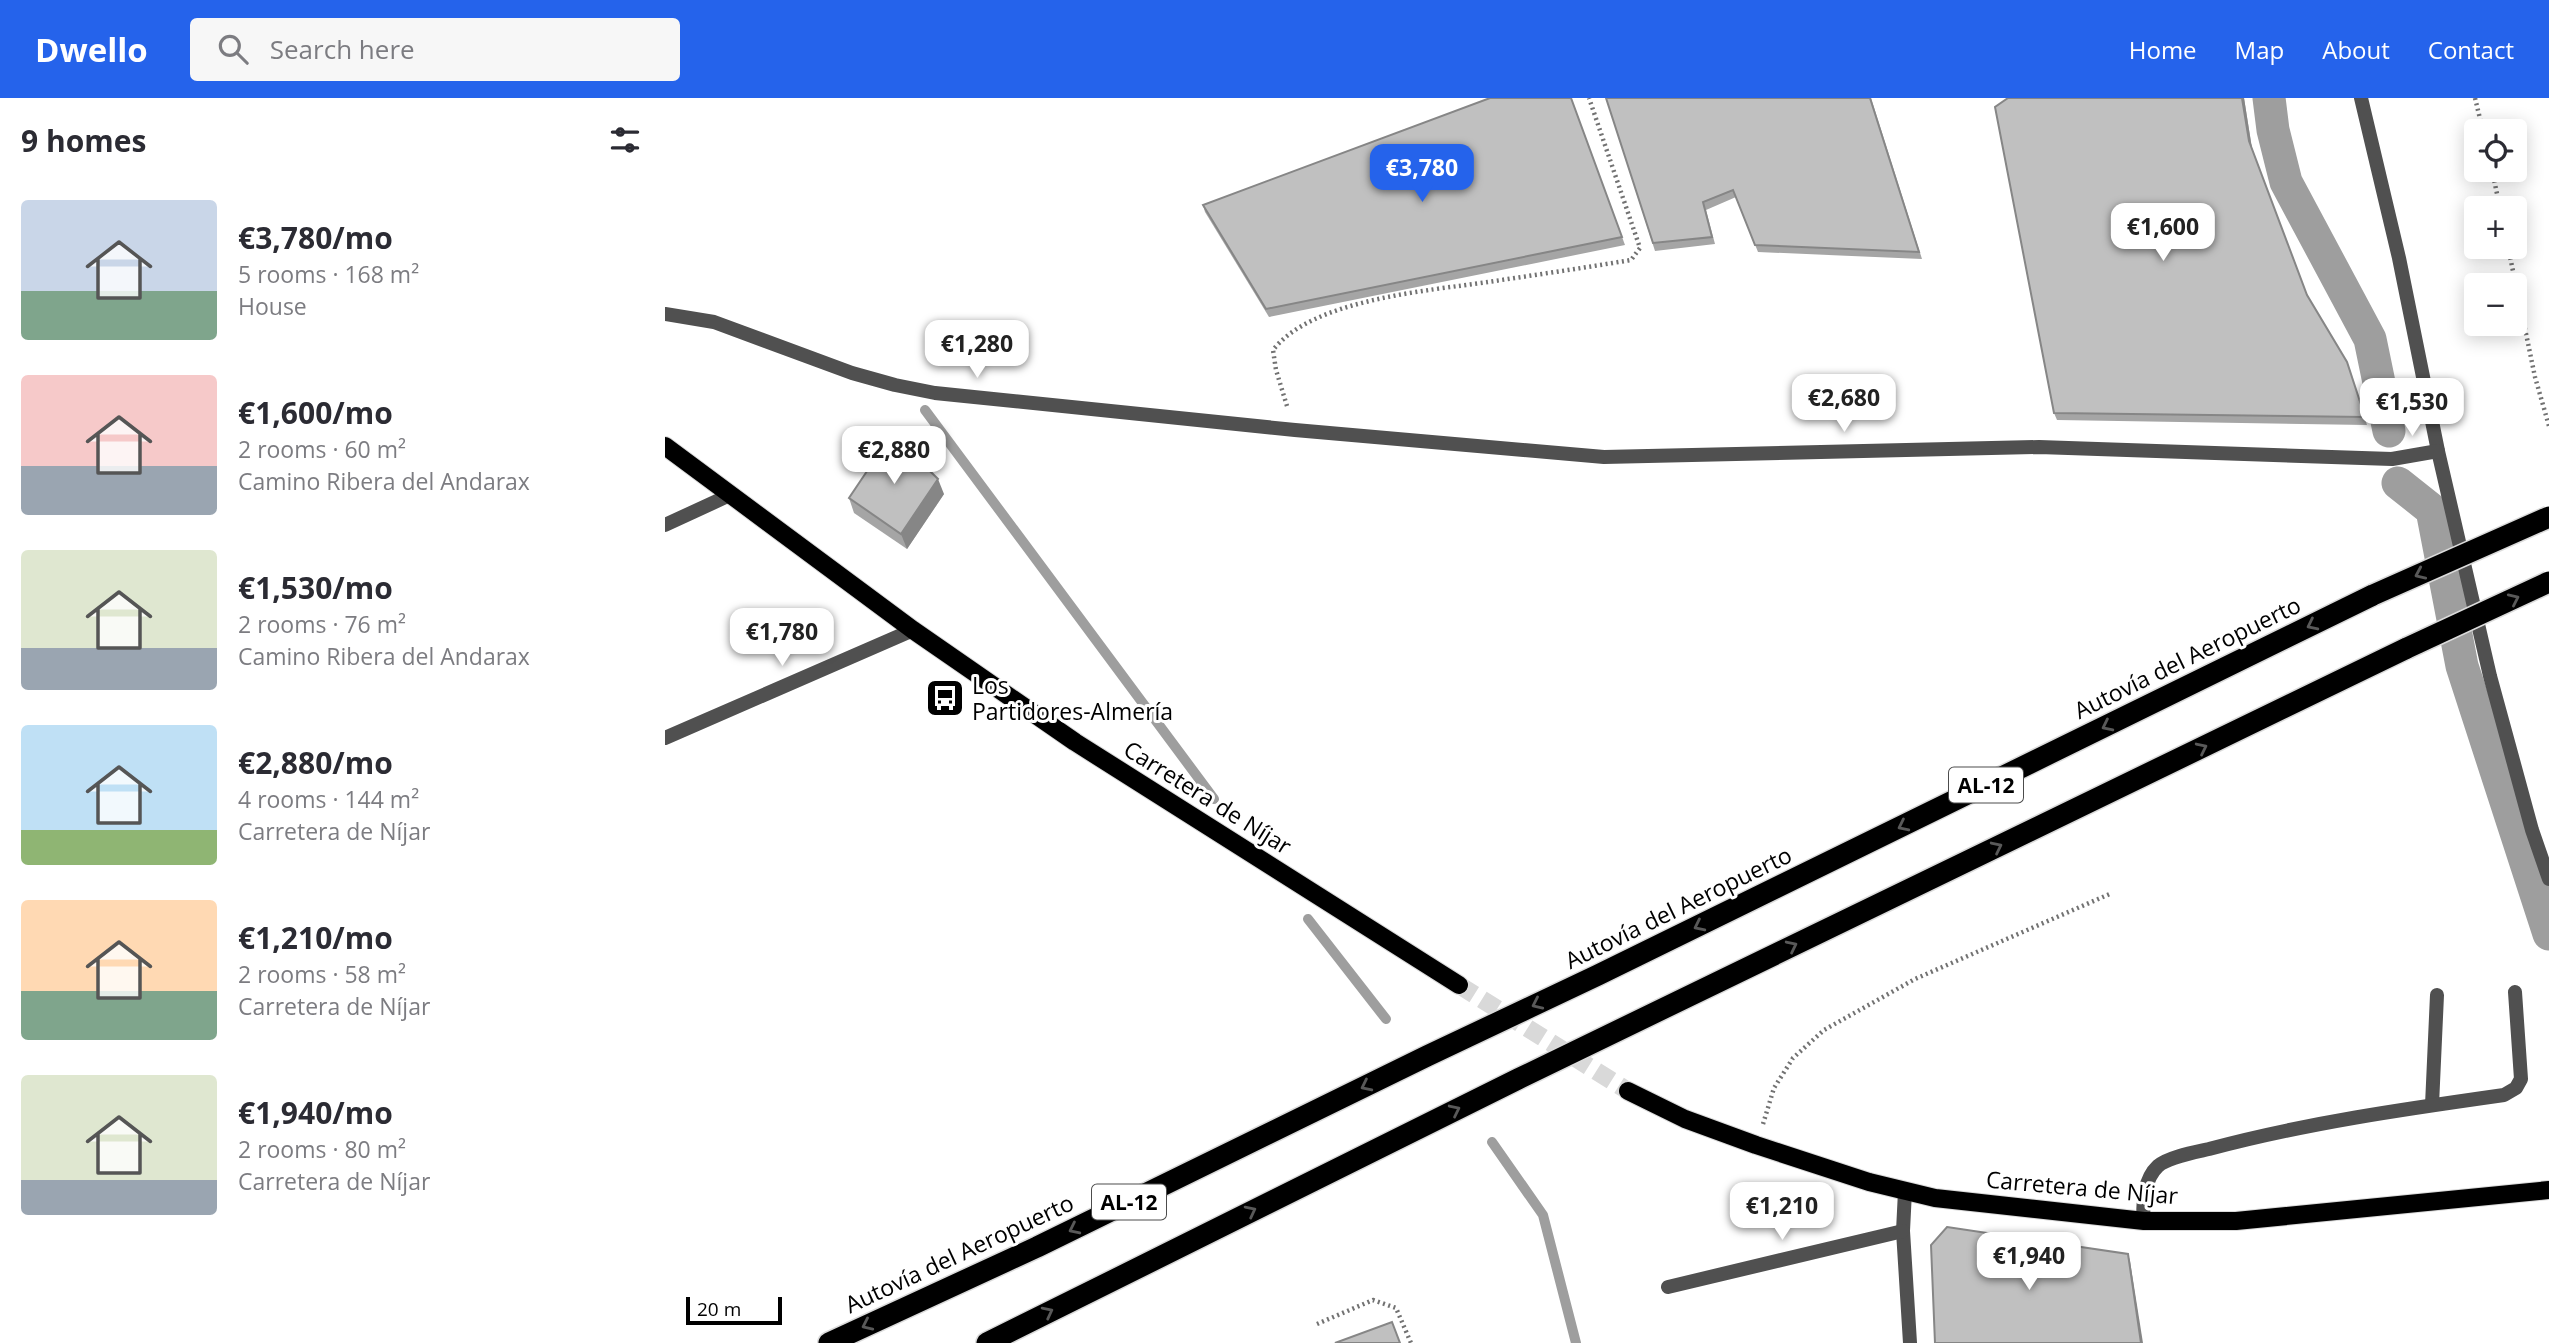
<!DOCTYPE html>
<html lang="en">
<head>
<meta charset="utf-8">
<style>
	:root { --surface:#fff; --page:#f7f7f7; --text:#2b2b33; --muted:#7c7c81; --accent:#2563eb }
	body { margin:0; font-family:"Open Sans",sans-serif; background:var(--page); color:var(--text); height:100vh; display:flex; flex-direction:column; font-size:26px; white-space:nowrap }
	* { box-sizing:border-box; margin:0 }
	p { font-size:23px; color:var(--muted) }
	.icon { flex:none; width:38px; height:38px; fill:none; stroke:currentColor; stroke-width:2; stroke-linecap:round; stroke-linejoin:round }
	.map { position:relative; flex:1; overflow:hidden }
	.sheet { display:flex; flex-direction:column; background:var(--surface); width:665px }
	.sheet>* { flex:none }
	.buttons { position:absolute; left:1799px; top:21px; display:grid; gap:14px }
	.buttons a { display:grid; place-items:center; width:63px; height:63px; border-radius:7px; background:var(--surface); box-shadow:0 4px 18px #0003; font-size:35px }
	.scale { position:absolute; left:21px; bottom:18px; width:96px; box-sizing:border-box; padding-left:7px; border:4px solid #000; border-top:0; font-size:19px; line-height:24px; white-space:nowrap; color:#000; -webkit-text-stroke:5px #fff; paint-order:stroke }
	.price { position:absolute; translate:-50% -60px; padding:0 16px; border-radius:14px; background:#fff; color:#222; font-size:23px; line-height:46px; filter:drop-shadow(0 2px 4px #0008) }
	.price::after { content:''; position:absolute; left:50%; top:42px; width:21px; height:16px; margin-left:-10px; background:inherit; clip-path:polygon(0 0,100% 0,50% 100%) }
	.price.current { background:var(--accent); color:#fff }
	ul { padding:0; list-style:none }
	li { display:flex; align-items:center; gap:21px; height:175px; padding:0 21px }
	li span { display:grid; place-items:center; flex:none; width:196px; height:140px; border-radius:7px; color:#555 }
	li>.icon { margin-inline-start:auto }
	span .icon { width:84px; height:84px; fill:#fffc; stroke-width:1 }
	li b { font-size:30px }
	h2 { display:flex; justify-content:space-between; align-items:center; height:84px; padding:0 21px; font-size:30px }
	header { display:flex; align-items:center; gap:42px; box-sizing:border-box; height:98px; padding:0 35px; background:var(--accent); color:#fff }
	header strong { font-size:33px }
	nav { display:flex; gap:38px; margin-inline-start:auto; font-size:24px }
	.search { width:490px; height:63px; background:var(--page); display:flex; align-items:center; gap:18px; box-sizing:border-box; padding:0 24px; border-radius:7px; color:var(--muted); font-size:26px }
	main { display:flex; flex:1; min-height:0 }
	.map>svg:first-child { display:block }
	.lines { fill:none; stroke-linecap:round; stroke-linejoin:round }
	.stream { stroke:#9e9e9e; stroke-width:10 }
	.canal { stroke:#9e9e9e; stroke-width:33 }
	.primary-tunnel { stroke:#d9d9d9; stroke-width:18; stroke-dasharray:18 9; stroke-linecap:butt }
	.primary-casing { stroke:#dbdbdb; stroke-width:20 }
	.highway-casing { stroke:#dbdbdb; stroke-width:24 }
	.path { stroke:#727272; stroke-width:4.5; stroke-dasharray:2 3.5; stroke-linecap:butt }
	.lane { stroke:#505050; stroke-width:14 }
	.street { stroke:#505050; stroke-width:14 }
	.primary { stroke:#000; stroke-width:18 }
	.highway { stroke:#000; stroke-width:21 }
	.highway-bridge-casing { stroke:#dbdbdb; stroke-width:24; stroke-linecap:butt }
	.highway-bridge { stroke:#000; stroke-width:21 }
	.wall { fill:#a5a5a5 }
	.shaded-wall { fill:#868686 }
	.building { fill:#c0c0c0; stroke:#868686; stroke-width:2 }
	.oneway { stroke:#595959 }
	.labels { text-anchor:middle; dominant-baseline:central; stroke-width:6; stroke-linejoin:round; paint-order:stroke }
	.shield { fill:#fff; stroke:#4c4c4c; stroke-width:2 }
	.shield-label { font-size:21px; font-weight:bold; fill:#000 }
	.street-label { font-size:23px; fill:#000; stroke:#fff }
	.poi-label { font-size:23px; fill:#000; stroke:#fff; text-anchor:start }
</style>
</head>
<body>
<header>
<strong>Dwello</strong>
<div class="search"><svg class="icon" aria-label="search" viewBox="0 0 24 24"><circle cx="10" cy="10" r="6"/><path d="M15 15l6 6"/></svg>Search here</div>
<nav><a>Home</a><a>Map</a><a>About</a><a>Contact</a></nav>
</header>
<main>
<section class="sheet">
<h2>9 homes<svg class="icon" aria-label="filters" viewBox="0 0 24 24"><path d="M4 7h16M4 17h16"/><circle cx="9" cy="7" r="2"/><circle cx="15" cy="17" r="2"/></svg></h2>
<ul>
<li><span style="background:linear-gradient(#c9d6e8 65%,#7fa58c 0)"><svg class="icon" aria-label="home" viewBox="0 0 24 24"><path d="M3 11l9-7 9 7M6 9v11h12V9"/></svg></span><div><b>€3,780/mo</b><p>5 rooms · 168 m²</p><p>House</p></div></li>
<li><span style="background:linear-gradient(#f6c9c9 65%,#9aa5b1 0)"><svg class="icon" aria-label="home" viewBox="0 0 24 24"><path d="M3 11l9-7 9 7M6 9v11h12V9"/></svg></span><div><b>€1,600/mo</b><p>2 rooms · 60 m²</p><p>Camino Ribera del Andarax</p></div></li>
<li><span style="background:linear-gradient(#dfe7d0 70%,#9aa5b1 0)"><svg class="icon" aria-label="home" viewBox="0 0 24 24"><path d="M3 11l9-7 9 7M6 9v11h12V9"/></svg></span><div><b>€1,530/mo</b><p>2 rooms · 76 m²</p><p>Camino Ribera del Andarax</p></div></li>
<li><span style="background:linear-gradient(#bfe0f5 75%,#8fb573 0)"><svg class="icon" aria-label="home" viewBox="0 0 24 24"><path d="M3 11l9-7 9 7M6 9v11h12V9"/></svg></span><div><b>€2,880/mo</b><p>4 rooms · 144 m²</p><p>Carretera de Níjar</p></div></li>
<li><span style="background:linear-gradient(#ffd9b3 65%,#7fa58c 0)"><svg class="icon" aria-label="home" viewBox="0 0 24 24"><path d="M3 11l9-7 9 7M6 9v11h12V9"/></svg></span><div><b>€1,210/mo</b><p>2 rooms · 58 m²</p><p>Carretera de Níjar</p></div></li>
<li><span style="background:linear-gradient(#dfe7d0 75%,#9aa5b1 0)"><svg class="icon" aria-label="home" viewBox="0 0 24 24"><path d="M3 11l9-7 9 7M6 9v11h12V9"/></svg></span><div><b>€1,940/mo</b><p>2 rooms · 80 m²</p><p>Carretera de Níjar</p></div></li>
</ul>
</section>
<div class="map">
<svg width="1884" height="1245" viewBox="0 0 1884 1245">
	<rect width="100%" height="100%" fill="#fff"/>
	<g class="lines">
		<g class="stream">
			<polyline points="260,312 549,701"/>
			<polyline points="643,821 721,921"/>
			<polyline points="827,1044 878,1117 911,1245"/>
		</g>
		<g class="canal">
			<polyline points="1604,0 1608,32 1621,84 1705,241 1724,333"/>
			<polyline points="1733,385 1767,412 1797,568 1884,836"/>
		</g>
		<polyline class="primary-tunnel" points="794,887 963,993"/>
		<defs>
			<g id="primary">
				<polyline points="0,348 248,532 410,644 794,887"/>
				<polyline points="963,993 1020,1021 1091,1047 1204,1084 1270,1100 1479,1123 1571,1123 1884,1092"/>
			</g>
			<g id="highway">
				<polyline points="164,1245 372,1149 762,958 933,877 1708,497"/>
				<polyline points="322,1245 853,981 1742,550"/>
			</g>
		</defs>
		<use href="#primary" class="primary-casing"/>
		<use href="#highway" class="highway-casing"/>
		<g class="path">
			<polyline points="1810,0 1818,33"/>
			<polyline points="1827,72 1835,110"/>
			<polyline points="1843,149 1870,279 1884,328"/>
			<path d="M622,308L611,272L608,252C648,201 762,193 823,184C870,177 918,170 966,162L975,150L924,0"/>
			<polyline points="1098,1026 1109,990 1128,960 1159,932 1250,881 1447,795"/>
			<polyline points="652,1226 708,1202 731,1210 746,1245"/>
		</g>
		<g class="lane">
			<polyline points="1767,1007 1772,897"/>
			<path d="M1479,1123C1477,1105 1479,1081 1493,1068C1503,1059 1531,1054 1544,1051C1641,1025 1740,1011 1839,997L1851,990L1856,981L1850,894"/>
		</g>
		<g class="street">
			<polyline points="1696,0 1734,160 1773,353 1825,578 1867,732 1884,781"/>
			<polyline points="0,216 49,224 187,275 230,287 270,295 630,332 939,359 1374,349 1727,361 1773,353"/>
			<polyline points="0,427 67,396"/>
			<polyline points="0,640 248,532"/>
			<polyline points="1240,1093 1238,1133 1245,1245"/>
			<polyline points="1003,1189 1238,1133"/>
		</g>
		<use href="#primary" class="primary"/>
		<use href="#highway" class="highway"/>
		<defs>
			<g id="highway-bridge">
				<polyline points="1708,497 1884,419"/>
				<polyline points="1742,550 1884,484"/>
			</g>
		</defs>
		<use href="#highway-bridge" class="highway-bridge-casing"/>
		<use href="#highway-bridge" class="highway-bridge"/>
	</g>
	<g class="wall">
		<polygon points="906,0 960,147 604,219 540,114 538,107"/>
		<polygon points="941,0 1206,0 1257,161 1093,154 1071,99 1041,112 1050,146 990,153"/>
		<polygon points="1579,0 1587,50 1642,197 1682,264 1702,327 1392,322 1389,315"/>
		<polygon points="279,396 242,451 189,415 184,400"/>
	</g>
	<g class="shaded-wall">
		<polygon points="1577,0 1579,0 1587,51 1584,43"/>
		<polygon points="273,381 279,396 242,451 236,436"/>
		<polygon points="1463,1156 1465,1163 1478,1245 1476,1245"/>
	</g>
	<g class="building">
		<polygon points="825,0 906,0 957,139 601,211 538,107"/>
		<polygon points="941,0 1205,0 1254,154 1090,147 1068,92 1038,104 1047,139 988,145"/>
		<polygon points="1343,0 1577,0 1584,43 1642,197 1682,264 1700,319 1389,315 1330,9"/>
		<polygon points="227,336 273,381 236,436 184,400"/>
		<polygon points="1282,1129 1463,1156 1476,1245 1270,1245 1266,1147"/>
		<polygon points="727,1224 735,1245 670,1245"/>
	</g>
	<defs><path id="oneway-chevron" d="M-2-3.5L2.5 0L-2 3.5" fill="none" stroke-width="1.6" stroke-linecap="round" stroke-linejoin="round" transform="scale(1.75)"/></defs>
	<g class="oneway">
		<use href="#oneway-chevron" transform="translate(1755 476) rotate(156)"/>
		<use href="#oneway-chevron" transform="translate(1849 501) rotate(-25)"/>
		<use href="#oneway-chevron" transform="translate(1647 527) rotate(154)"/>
		<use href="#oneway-chevron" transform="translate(1442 628) rotate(154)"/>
		<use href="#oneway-chevron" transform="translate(1537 650) rotate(-26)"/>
		<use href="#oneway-chevron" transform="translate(1238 728) rotate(154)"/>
		<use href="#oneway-chevron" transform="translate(1332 749) rotate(-26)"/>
		<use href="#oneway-chevron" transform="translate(1034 828) rotate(154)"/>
		<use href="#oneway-chevron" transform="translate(1127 848) rotate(-26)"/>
		<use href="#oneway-chevron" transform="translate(872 906) rotate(155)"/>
		<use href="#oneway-chevron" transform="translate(701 988) rotate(154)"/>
		<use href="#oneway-chevron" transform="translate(790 1012) rotate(-26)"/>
		<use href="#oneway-chevron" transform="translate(586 1113) rotate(-27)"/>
		<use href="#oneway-chevron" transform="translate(409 1131) rotate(154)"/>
		<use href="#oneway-chevron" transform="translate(383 1214) rotate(-27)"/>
		<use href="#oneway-chevron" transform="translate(202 1227) rotate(155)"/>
	</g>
	<defs>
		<symbol id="bus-square" viewBox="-11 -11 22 22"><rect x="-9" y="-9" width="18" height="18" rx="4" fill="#000" stroke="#fff"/><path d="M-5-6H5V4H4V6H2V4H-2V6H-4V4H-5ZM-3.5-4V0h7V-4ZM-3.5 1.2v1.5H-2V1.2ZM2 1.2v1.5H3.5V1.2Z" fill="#fff"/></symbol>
	</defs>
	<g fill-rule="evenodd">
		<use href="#bus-square" x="258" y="578" width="44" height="44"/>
	</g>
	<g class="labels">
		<g class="shield">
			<rect x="1284" y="669.5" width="74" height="35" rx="5"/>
			<rect x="427" y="1086.5" width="74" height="35" rx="5"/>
		</g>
		<g class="shield-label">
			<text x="1321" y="687">AL-12</text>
			<text x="464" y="1104">AL-12</text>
		</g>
		<g class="street-label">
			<text transform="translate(1522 559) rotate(-26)">Autovía del Aeropuerto</text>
			<text transform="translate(543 699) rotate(32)">Carretera de Níjar</text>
			<text transform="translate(1013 809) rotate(-26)">Autovía del Aeropuerto</text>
			<text transform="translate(1417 1089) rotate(5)">Carretera de Níjar</text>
			<text transform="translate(294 1155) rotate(-25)">Autovía del Aeropuerto</text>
		</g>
		<g class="poi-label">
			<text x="307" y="587">Los<tspan x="307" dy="26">Partidores-Almería</tspan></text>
		</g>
	</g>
</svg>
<div class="buttons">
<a><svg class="icon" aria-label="locate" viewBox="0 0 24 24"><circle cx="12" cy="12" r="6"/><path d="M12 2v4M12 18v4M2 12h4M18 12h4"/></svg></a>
<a>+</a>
<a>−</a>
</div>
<div class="scale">20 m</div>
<b class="price current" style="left:757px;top:106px">€3,780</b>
<b class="price" style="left:1498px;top:165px">€1,600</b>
<b class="price" style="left:312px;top:282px">€1,280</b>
<b class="price" style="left:1179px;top:336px">€2,680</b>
<b class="price" style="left:1747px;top:340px">€1,530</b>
<b class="price" style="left:229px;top:388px">€2,880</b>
<b class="price" style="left:117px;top:570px">€1,780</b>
<b class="price" style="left:1117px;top:1144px">€1,210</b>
<b class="price" style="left:1364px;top:1194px">€1,940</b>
</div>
</main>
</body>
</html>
